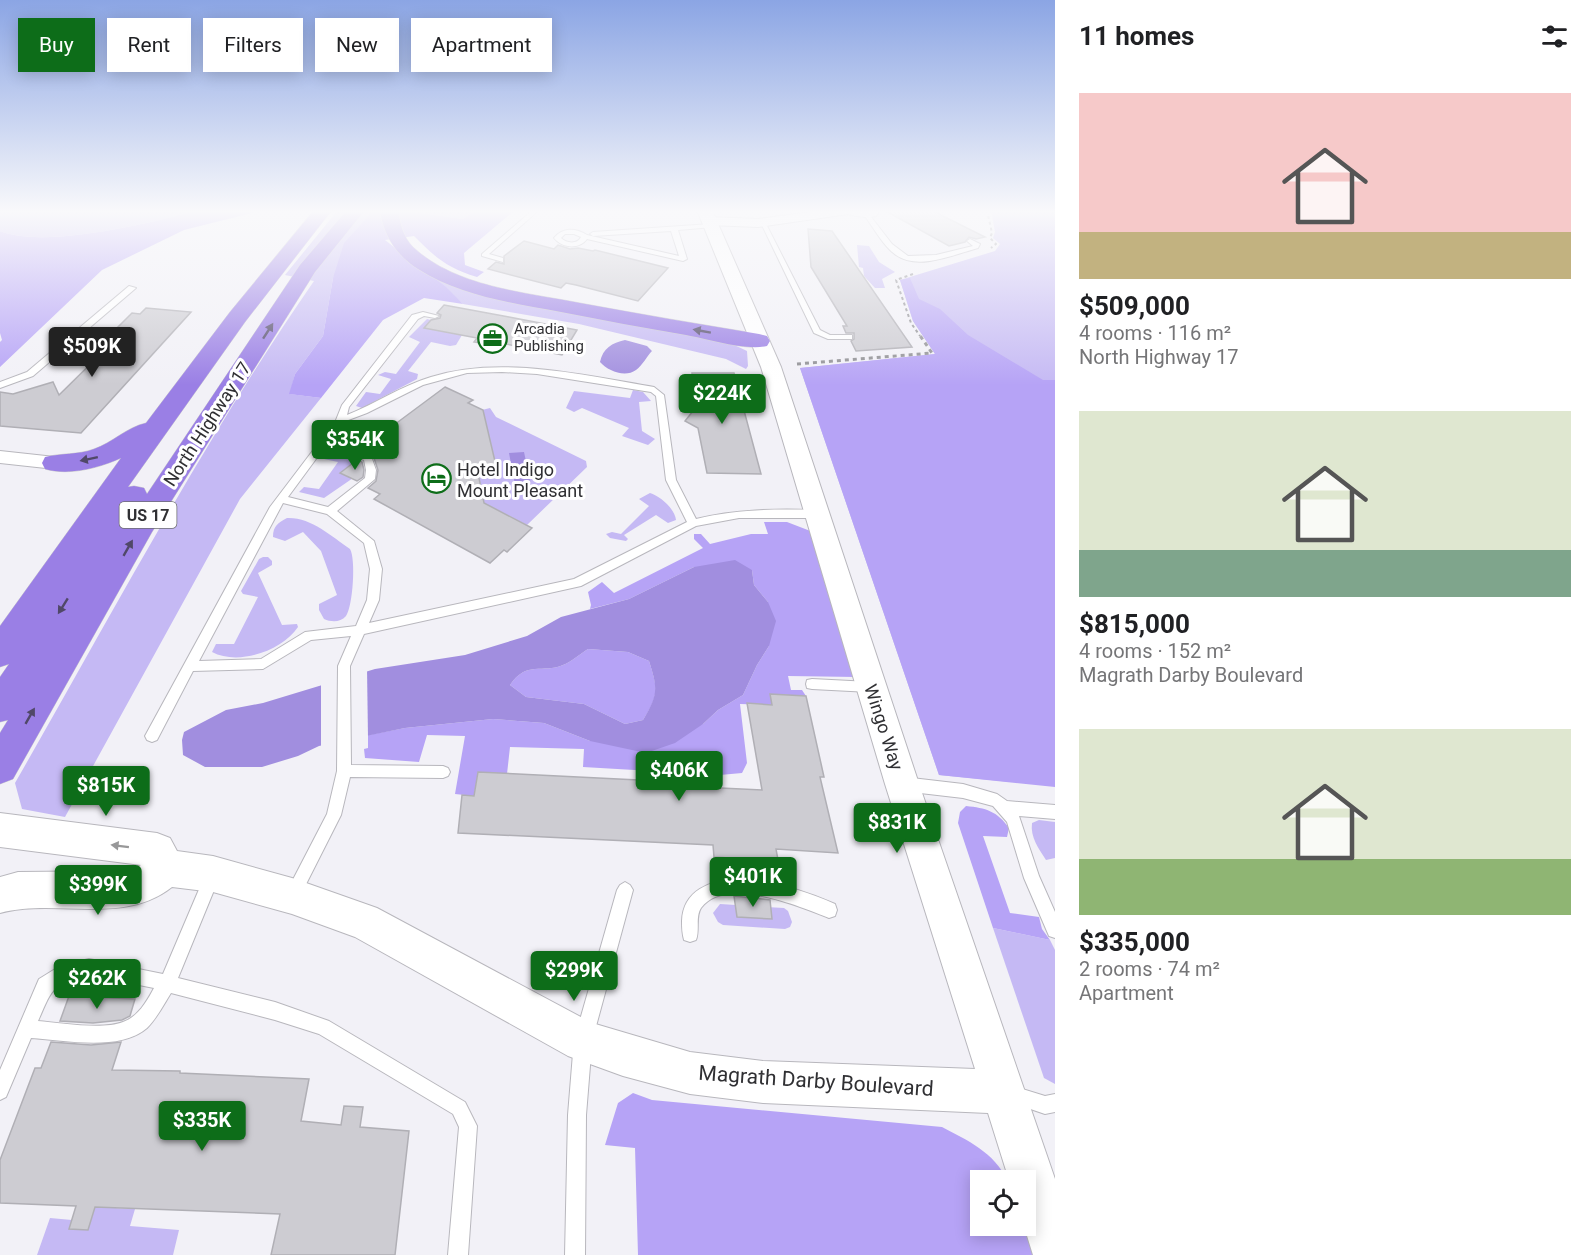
<!DOCTYPE html>
<html lang="en">
<head>
<meta charset="utf-8">
<style>
	:root { --surface:#fff; --page:#f6f6f6; --text:#202124; --muted:#757577; --accent:#0d6d19 }
	body { margin:0; font-family:Roboto,sans-serif; background:var(--page); color:var(--text); height:100vh; display:flex; flex-direction:column; font-size:22px; white-space:nowrap }
	* { box-sizing:border-box; margin:0 }
	p { font-size:20px; color:var(--muted) }
	.icon { flex:none; width:33px; height:33px; fill:none; stroke:currentColor; stroke-width:2; stroke-linecap:round; stroke-linejoin:round }
	.map { position:relative; flex:1; overflow:hidden }
	.side { display:flex; flex-direction:column; background:var(--surface); width:540px }
	.side>* { flex:none }
	.top-card { position:absolute; left:18px; top:18px; width:570px; height:54px; display:flex; gap:12px }
	.controls { position:absolute; left:970px; top:1170px; display:grid; gap:12px }
	.controls a { display:grid; place-items:center; width:66px; height:66px; border-radius:0px; background:var(--surface); box-shadow:0 3px 15px #0003; font-size:30px }
	.price { position:absolute; translate:-50% -51px; padding:0 14px; border-radius:6px; background:var(--accent); color:#fff; font-size:20px; line-height:39px; filter:drop-shadow(0 2px 3px #0008) }
	.price::after { content:''; position:absolute; left:50%; top:36px; width:18px; height:14px; margin-left:-9px; background:inherit; clip-path:polygon(0 0,100% 0,50% 100%) }
	.price.active { background:#222; color:#fff }
	ul { padding:0; list-style:none }
	li { display:grid; align-content:center; gap:12px; height:318px; padding:0 24px }
	li span { display:grid; place-items:center; height:186px; border-radius:0px; color:#555 }
	li>.icon { margin-inline-start:auto }
	span .icon { width:108px; height:108px; fill:#fffc; stroke-width:1 }
	li b { font-size:26px }
	h2 { display:flex; justify-content:space-between; align-items:center; height:72px; padding:0 24px; font-size:26px }
	.pill { padding:0 21px; border-radius:0px; background:var(--surface); box-shadow:0 3px 15px #0003; font-size:21px; line-height:54px }
	.pill.active { background:var(--accent); color:#fff }
	main { display:flex; flex:1; min-height:0 }
	.map>svg:first-child { display:block }
	.green { fill:#c5b9f4 }
	.forest { fill:#b6a3f6 }
	.water { fill:#a18edf; fill-rule:evenodd }
	.pier { fill:#f2f1f7 }
	.building { fill:#cdccd2; stroke:#b0afb5; stroke-width:1.5 }
	.lines { fill:none; stroke-linecap:round; stroke-linejoin:round }
	.service-casing { stroke:#b8b7bd; stroke-width:2 }
	.minor-casing { stroke:#b8b7bd; stroke-width:2 }
	.tertiary-casing { stroke:#b8b7bd; stroke-width:2 }
	.motorway-casing { stroke:#cdcdce; stroke-width:1 }
	.path-far1 { stroke:#909094; stroke-width:2; stroke-dasharray:3 3; stroke-linecap:butt }
	.path { stroke:#909094; stroke-width:3; stroke-dasharray:4 4; stroke-linecap:butt }
	.service { fill:#fff; fill-rule:evenodd }
	.minor { fill:#fff; fill-rule:evenodd }
	.tertiary { fill:#fff; fill-rule:evenodd }
	.motorway { fill:#9a7fe5; fill-rule:evenodd }
	.oneway { fill:#504868 }
	.oneway2 { fill:#989899 }
	.labels { text-anchor:middle; dominant-baseline:central; stroke-width:6; stroke-linejoin:round; paint-order:stroke }
	.far-poi-label { font-size:15px; fill:#303033; stroke:#fff; text-anchor:start }
	.shield { fill:#fff; stroke:#6e6e70; stroke-width:1.5 }
	.shield-label { font-size:16px; font-weight:bold; fill:#303033 }
	.street-label { font-size:18px; fill:#303033; stroke:#fff }
	.poi-label { font-size:18px; fill:#303033; stroke:#fff; text-anchor:start }
	.near-street-label { font-size:21px; fill:#303033; stroke:#fff }
</style>
</head>
<body>
<main>
<div class="map">
<svg width="1055" height="1255" viewBox="0 0 1055 1255">
	<rect width="100%" height="100%" fill="#f2f1f7"/>
	<g class="green">
		<path d="M0,210H197C151,223 44,249 0,231Z"/>
		<path d="M338,210H397H374L333,278L323,336L295,374L290,394L321,398L240,499L65,817L22,809L15,783C112,614 203,441 314,281L285,275Z"/>
		<polygon points="399,210 476,210 463,219"/>
		<polygon points="991,210 1055,210 1055,617 1011,782 939,775 800,368 935,354 913,321 900,280 995,251 1000,244 993,238 995,232"/>
		<polygon points="857,245 869,246 879,262 895,272 882,279 885,288 875,288 864,276 863,268 859,267"/>
		<path d="M431,276C495,300 560,312 627,323C666,330 712,332 747,351L748,366L746,369L726,359L579,324L463,304Z"/>
		<polygon points="427,319 431,320 425,327 462,335 456,345 450,346 431,342 408,371 418,374 417,379 362,408 356,406 366,392 380,394 391,379 378,375 385,372 396,374 420,342 409,337"/>
		<polygon points="633,390 643,392 651,401 639,402 642,431 655,439 648,445 622,436 629,428 582,408 574,412 566,408 574,391 630,398"/>
		<polygon points="490,408 496,417 586,461 587,467 527,525 484,503 478,473 497,470 489,436 472,438 468,421 482,410"/>
		<polygon points="328,451 335,451 359,466 356,476 324,498 299,492 304,487 319,489 338,462 324,459 325,454"/>
		<path d="M650,493C660,496 675,509 676,520L668,523L656,515L624,535L628,539L626,541L610,538L606,534L612,532L621,534L649,506L639,499Z"/>
		<path d="M287,518C311,517 331,536 350,549C356,559 353,606 346,616C340,623 331,622 324,619L319,610V604L337,595L321,551L303,532L285,541L273,537C273,526 278,523 287,518Z"/>
		<path d="M263,557H268L272,561V565L258,573L282,625L297,624L298,627C282,651 238,666 212,652L216,644H234L258,597L243,594L241,591L259,559Z"/>
		<path d="M1039,820L1055,822V858L1046,860C1039,849 1030,837 1032,823Z"/>
		<polygon points="720,904 784,908 788,911 792,922 790,927 785,929 723,925 718,922 713,913"/>
		<polygon points="993,928 1050,940 1055,950 1055,1084 1044,1078"/>
		<polygon points="95,1207 135,1209 130,1226 179,1230 173,1255 37,1255 50,1218 72,1220 69,1229 88,1230"/>
	</g>
	<g class="forest">
		<path d="M197,210H264L184,230L102,270L0,367V342L2,340L0,333V231C44,249 151,223 197,210Z"/>
		<path d="M374,210H399L463,219L476,210H515L464,253L465,265L484,272L477,277C447,268 436,258 414,236L385,240L446,287L463,304L424,298L383,320L321,398L289,394L295,374L323,336L333,278L344,243Z"/>
		<polygon points="910,278 919,299 940,309 968,335 1043,380 1055,380 1055,787 939,775 800,368 935,354 913,321 900,280"/>
		<polygon points="764,522 787,522 813,532 857,677 788,676 791,690 802,690 806,696 771,694 772,705 740,704 747,763 742,773 720,775 583,767 584,749 510,747 507,774 478,772 474,796 455,794 465,736 427,735 419,762 365,758 364,749 368,748 368,735 405,728 493,719 544,723 590,741 703,724 718,710 743,695 757,665 769,646 768,602 754,585 752,570 694,567 629,599 590,609 591,605 588,592 602,582 614,593 703,548 694,539 694,534 701,534 710,544 751,534 768,534"/>
		<path d="M588,649L628,652L649,661C658,689 659,695 643,720L625,724L584,704L526,697L510,685C527,660 542,674 563,665C571,662 580,654 588,649Z"/>
		<path d="M966,806C986,808 997,811 1009,828L1007,837L983,836L1010,913L1039,917L1042,929L1050,940L993,928L958,823L960,812Z"/>
		<path d="M633,1093L652,1100L942,1127C967,1140 995,1153 1007,1180H981V1226H1024L1034,1255H638L635,1148L605,1145L618,1103Z"/>
	</g>
	<g class="water">
		<path d="M625,340L647,346L652,351C647,356 642,366 636,370C625,378 608,371 600,362C603,348 612,343 625,340Z"/>
		<polygon points="524,452 532,489 516,490 509,453"/>
		<path d="M735,560L752,570L754,585L768,602L776,621L769,646L757,665L743,695L718,710L703,724L675,743L646,753L590,741L544,723L493,719L405,728L361,737L319,746L298,756L262,767H205L183,755L182,740L184,732L226,710L263,703L375,669L465,655L527,636L561,617L629,599L694,567ZM588,649L628,652L649,661C658,689 658,695 643,720L625,724L584,704L526,697L510,685C527,660 542,674 563,665C571,662 580,654 588,649Z"/>
	</g>
	<polygon class="pier" points="367,668 368,738 321,749 321,683"/>
	<g class="building">
		<polygon points="884,210 931,210 985,237 976,239 969,237 965,242 949,246"/>
		<polygon points="808,229 832,231 912,347 856,351 851,341 854,339 854,333 846,333 843,326 847,326 811,267"/>
		<polygon points="524,241 554,249 558,245 570,249 578,248 593,251 595,250 668,268 638,301 576,285 566,283 561,288 488,269 496,262 504,264 504,256"/>
		<polygon points="444,305 509,317 577,330 562,355 506,344 504,347 474,342 477,338 424,328 431,320 440,318 441,315 437,313"/>
		<polygon points="146,308 191,312 81,433 0,426 0,392 13,394 53,382 59,395 121,334 112,333 132,313 140,314"/>
		<polygon points="692,373 734,373 761,474 707,473 698,428 685,421 693,411"/>
		<polygon points="445,387 473,400 468,403 483,410 497,470 478,473 484,503 532,528 507,552 504,550 490,563 374,499 380,494 368,488 376,481 378,470 373,455 368,452 377,445 371,442"/>
		<polygon points="357,460 362,462 364,470 363,477 357,481 340,473"/>
		<polygon points="770,694 806,696 824,777 820,777 838,853 776,849 778,860 764,860 767,880 732,876 729,858 714,857 713,845 458,833 462,795 474,796 478,772 638,780 638,784 762,790 747,703 772,705"/>
		<polygon points="734,896 770,900 772,919 737,917"/>
		<polygon points="69,996 135,999 130,1016 122,1020 93,1023 60,1021"/>
		<polygon points="51,1042 91,1045 121,1042 112,1070 180,1071 180,1073 309,1079 301,1121 341,1125 344,1106 363,1107 360,1127 409,1131 395,1255 271,1255 280,1214 95,1207 88,1230 69,1229 76,1206 0,1203 0,1160 35,1068 41,1068"/>
	</g>
	<g class="lines">
		<defs>
			<g id="service">
				<polygon points="533,210 539,210 489,254 503,258 503,262 482,256 482,254"/>
				<path d="M864,213H868L892,244L908,256L936,255L973,246L967,241L970,239L980,244L978,248C955,254 919,271 896,255C883,246 874,228 864,215Z"/>
				<polygon points="760,221 765,222 820,330 830,335 852,335 852,339 828,339 814,333"/>
				<path d="M711,224L713,225V227L678,230L687,259L683,261L587,239C579,250 562,248 554,238C563,227 576,228 587,235L679,256L671,231L593,236L590,234L593,232ZM565,234H574L581,237C577,245 566,243 561,238Z"/>
				<polygon points="129,286 136,288 33,376 0,388 0,382 27,372"/>
				<path d="M423,312L439,316L435,318L424,316L418,319L349,407L347,415C375,404 401,386 431,377C500,355 583,375 654,387L664,395L676,480L696,519C736,509 775,509 815,510L820,514L815,518H739L696,526L581,586L364,634L350,666L351,765L443,766L448,768L450,772L448,776L443,778L350,777L341,815L298,900L293,903L288,900L285,895L327,814L337,771L338,666L351,636L311,640L263,669L193,671L157,740L152,742L147,740L145,736L270,507L336,420L342,405L412,315ZM502,372L537,374L651,392L656,396L666,480L687,522L574,579L369,623L379,600L382,569L374,541L337,511L375,479L376,470L371,456L331,438L343,422L367,413L423,385L467,373ZM327,444L364,460L366,470L365,478L328,507L288,497ZM283,503L327,514L364,543L370,569L367,600L356,626L305,632L261,659L199,661Z"/>
				<polygon points="812,679 870,682 875,683 876,687 875,691 870,692 812,689 807,688 806,684 807,680"/>
				<polygon points="903,777 963,784 997,794 1007,801 1055,805 1055,819 1019,816 1039,876 1055,912 1055,938 1049,936 1024,878 1007,822 993,806 963,798 903,791 898,789 896,784 898,779"/>
				<path d="M211,870L216,873L219,878L178,978L275,1002L329,1021L465,1102L477,1126L468,1255H448L459,1127L453,1114L319,1034L275,1020L171,993C164,1004 157,1018 147,1028C119,1052 65,1040 31,1038L6,1097L0,1100V1070L39,979L60,966L89,959L163,974L206,873ZM89,975L154,988C147,1001 138,1017 123,1022C103,1030 60,1023 38,1021C53,987 52,984 89,975Z"/>
				<path d="M737,878C771,881 803,890 835,904L837,910L835,916L829,918C799,906 725,875 701,908C695,917 700,930 696,940L690,942L684,940C682,933 682,928 682,921C683,890 710,881 737,878Z"/>
				<polygon points="625,882 630,885 633,890 592,1041 586,1115 585,1255 565,1255 568,1115 574,1041 617,890 620,885"/>
				<polygon points="1013,1086 1045,1096 1055,1094 1055,1112 1045,1114 1007,1101 1004,1095 1007,1089"/>
			</g>
			<g id="minor">
				<path d="M826,210H880L876,216C866,218 858,217 848,214L758,227L709,225L703,221L709,217L758,219Z"/>
				<polygon points="0,451 55,457 62,459 64,463 62,467 55,469 0,463"/>
			</g>
			<path id="tertiary" d="M697,210H712L781,367L919,784L1055,1179V1255H1033L1024,1226H1026V1180H1009L988,1113L763,1103L690,1094L623,1076L568,1056L355,937L292,914L213,892L172,887C123,926 56,898 0,913V877L18,872L130,871L141,865L0,847V813L157,833L170,838L177,851L213,856L292,878L377,908L592,1023L690,1052L763,1061L975,1069L885,784L761,367Z"/>
			<g id="motorway">
				<path d="M314,210H332L245,322L128,487L134,486L144,488L147,494L300,265L347,210H365L315,272L152,532L13,779L0,784V733L8,720L0,722V677L9,664L0,667V626L121,458C99,468 69,476 45,469L42,463L45,457C61,453 78,455 94,449C112,443 127,427 146,423L230,312Z"/>
				<path d="M380,210H398C400,223 403,237 413,247C456,287 524,292 580,303C639,314 699,324 759,334L767,336L770,341L767,346C746,351 708,339 686,335C644,328 603,320 561,312C513,303 460,296 418,269C397,256 383,235 380,210Z"/>
			</g>
		</defs>
		<use href="#service" class="service-casing"/>
		<use href="#minor" class="minor-casing"/>
		<use href="#tertiary" class="tertiary-casing"/>
		<use href="#motorway" class="motorway-casing"/>
		<g class="path-far1">
			<polyline points="987,210 992,233 990,238 996,244 991,248"/>
			<polyline points="913,274 896,280 911,323 920,336"/>
		</g>
		<polyline class="path" points="797,364 932,353 919,334"/>
		<use href="#service" class="service"/>
		<use href="#minor" class="minor"/>
		<use href="#tertiary" class="tertiary"/>
		<use href="#motorway" class="motorway"/>
	</g>
	<defs><path id="oneway-solid" d="M-6-.8H1V-3.2L6.5 0L1 3.2V.8H-6Z" transform="scale(1.5)"/></defs>
	<g class="oneway">
		<use href="#oneway-solid" transform="translate(268 331) rotate(-57)"/>
		<use href="#oneway-solid" transform="translate(702 331) rotate(-170)"/>
		<use href="#oneway-solid" transform="translate(89 459) rotate(168)"/>
		<use href="#oneway-solid" transform="translate(128 548) rotate(-60)"/>
		<use href="#oneway-solid" transform="translate(63 606) rotate(122)"/>
		<use href="#oneway-solid" transform="translate(30 716) rotate(-60)"/>
	</g>
	<use class="oneway2" href="#oneway-solid" transform="translate(120 846) rotate(-173)"/>
	<linearGradient id="sky" x2="0" y2="1"><stop stop-color="#8ba5e4"/><stop offset="0.55" stop-color="#f9f9fb"/><stop offset="1" stop-color="#f9f9fb" stop-opacity="0"/></linearGradient>
	<rect width="1055" height="385" fill="url(#sky)"/>
	<defs>
		<symbol id="office-ring" viewBox="-11 -11 22 22"><circle r="9.5" fill="#fff" stroke="#0d6d19" stroke-width="1.5"/><path d="M-6-3h4V-5.5h4V-3h4V5H-6ZM-1-4.5V-3h2v-1.5ZM-6 0V1H6V0Z" fill="#0d6d19"/></symbol>
		<symbol id="hotel-ring" viewBox="-11 -11 22 22"><circle r="9.5" fill="#fff" stroke="#0d6d19" stroke-width="1.5"/><path d="M-6-4.5h1.5V1H6V5H4.5V3h-9V5H-6ZM-4 0a1.8 1.8 0 1 1 3.6 0ZM.5 0V-2.5h3Q6-2.5 6 0Z" fill="#0d6d19"/></symbol>
	</defs>
	<g fill-rule="evenodd">
		<use href="#office-ring" x="476" y="322" width="33" height="33"/>
		<use href="#hotel-ring" x="420" y="462" width="33" height="33"/>
	</g>
	<g class="labels">
		<g class="far-poi-label">
			<text x="514" y="329">Arcadia<tspan x="514" dy="17">Publishing</tspan></text>
		</g>
		<rect class="shield" x="119.5" y="502" width="57" height="26" rx="4.5"/>
		<g class="shield-label">
			<text x="148" y="515">US 17</text>
		</g>
		<g class="street-label">
			<text transform="translate(207 424) rotate(-57)">North Highway 17</text>
			<text transform="translate(884 727) rotate(72)">Wingo Way</text>
		</g>
		<g class="poi-label">
			<text x="457" y="469">Hotel Indigo<tspan x="457" dy="21">Mount Pleasant</tspan></text>
		</g>
		<g class="near-street-label">
			<text transform="translate(816 1081) rotate(4)">Magrath Darby Boulevard</text>
		</g>
	</g>
</svg>
<div class="controls">
<a><svg class="icon" aria-label="locate" viewBox="0 0 24 24"><circle cx="12" cy="12" r="6"/><path d="M12 2v4M12 18v4M2 12h4M18 12h4"/></svg></a>
</div>
<b class="price active" style="left:92px;top:378px">$509K</b>
<b class="price" style="left:722px;top:425px">$224K</b>
<b class="price" style="left:355px;top:471px">$354K</b>
<b class="price" style="left:679px;top:802px">$406K</b>
<b class="price" style="left:106px;top:817px">$815K</b>
<b class="price" style="left:897px;top:854px">$831K</b>
<b class="price" style="left:753px;top:908px">$401K</b>
<b class="price" style="left:98px;top:916px">$399K</b>
<b class="price" style="left:574px;top:1002px">$299K</b>
<b class="price" style="left:97px;top:1010px">$262K</b>
<b class="price" style="left:202px;top:1152px">$335K</b>
<div class="top-card">
<a class="pill active">Buy</a>
<a class="pill">Rent</a>
<a class="pill">Filters</a>
<a class="pill">New</a>
<a class="pill">Apartment</a>
</div>
</div>
<section class="side">
<h2>11 homes<svg class="icon" aria-label="filters" viewBox="0 0 24 24"><path d="M4 7h16M4 17h16"/><circle cx="9" cy="7" r="2"/><circle cx="15" cy="17" r="2"/></svg></h2>
<ul>
<li><span style="background:linear-gradient(#f6c9c9 75%,#c2b280 0)"><svg class="icon" aria-label="home" viewBox="0 0 24 24"><path d="M3 11l9-7 9 7M6 9v11h12V9"/></svg></span><div><b>$509,000</b><p>4 rooms · 116 m²</p><p>North Highway 17</p></div></li>
<li><span style="background:linear-gradient(#dfe7d0 75%,#7fa58c 0)"><svg class="icon" aria-label="home" viewBox="0 0 24 24"><path d="M3 11l9-7 9 7M6 9v11h12V9"/></svg></span><div><b>$815,000</b><p>4 rooms · 152 m²</p><p>Magrath Darby Boulevard</p></div></li>
<li><span style="background:linear-gradient(#dfe7d0 70%,#8fb573 0)"><svg class="icon" aria-label="home" viewBox="0 0 24 24"><path d="M3 11l9-7 9 7M6 9v11h12V9"/></svg></span><div><b>$335,000</b><p>2 rooms · 74 m²</p><p>Apartment</p></div></li>
</ul>
</section>
</main>
</body>
</html>
